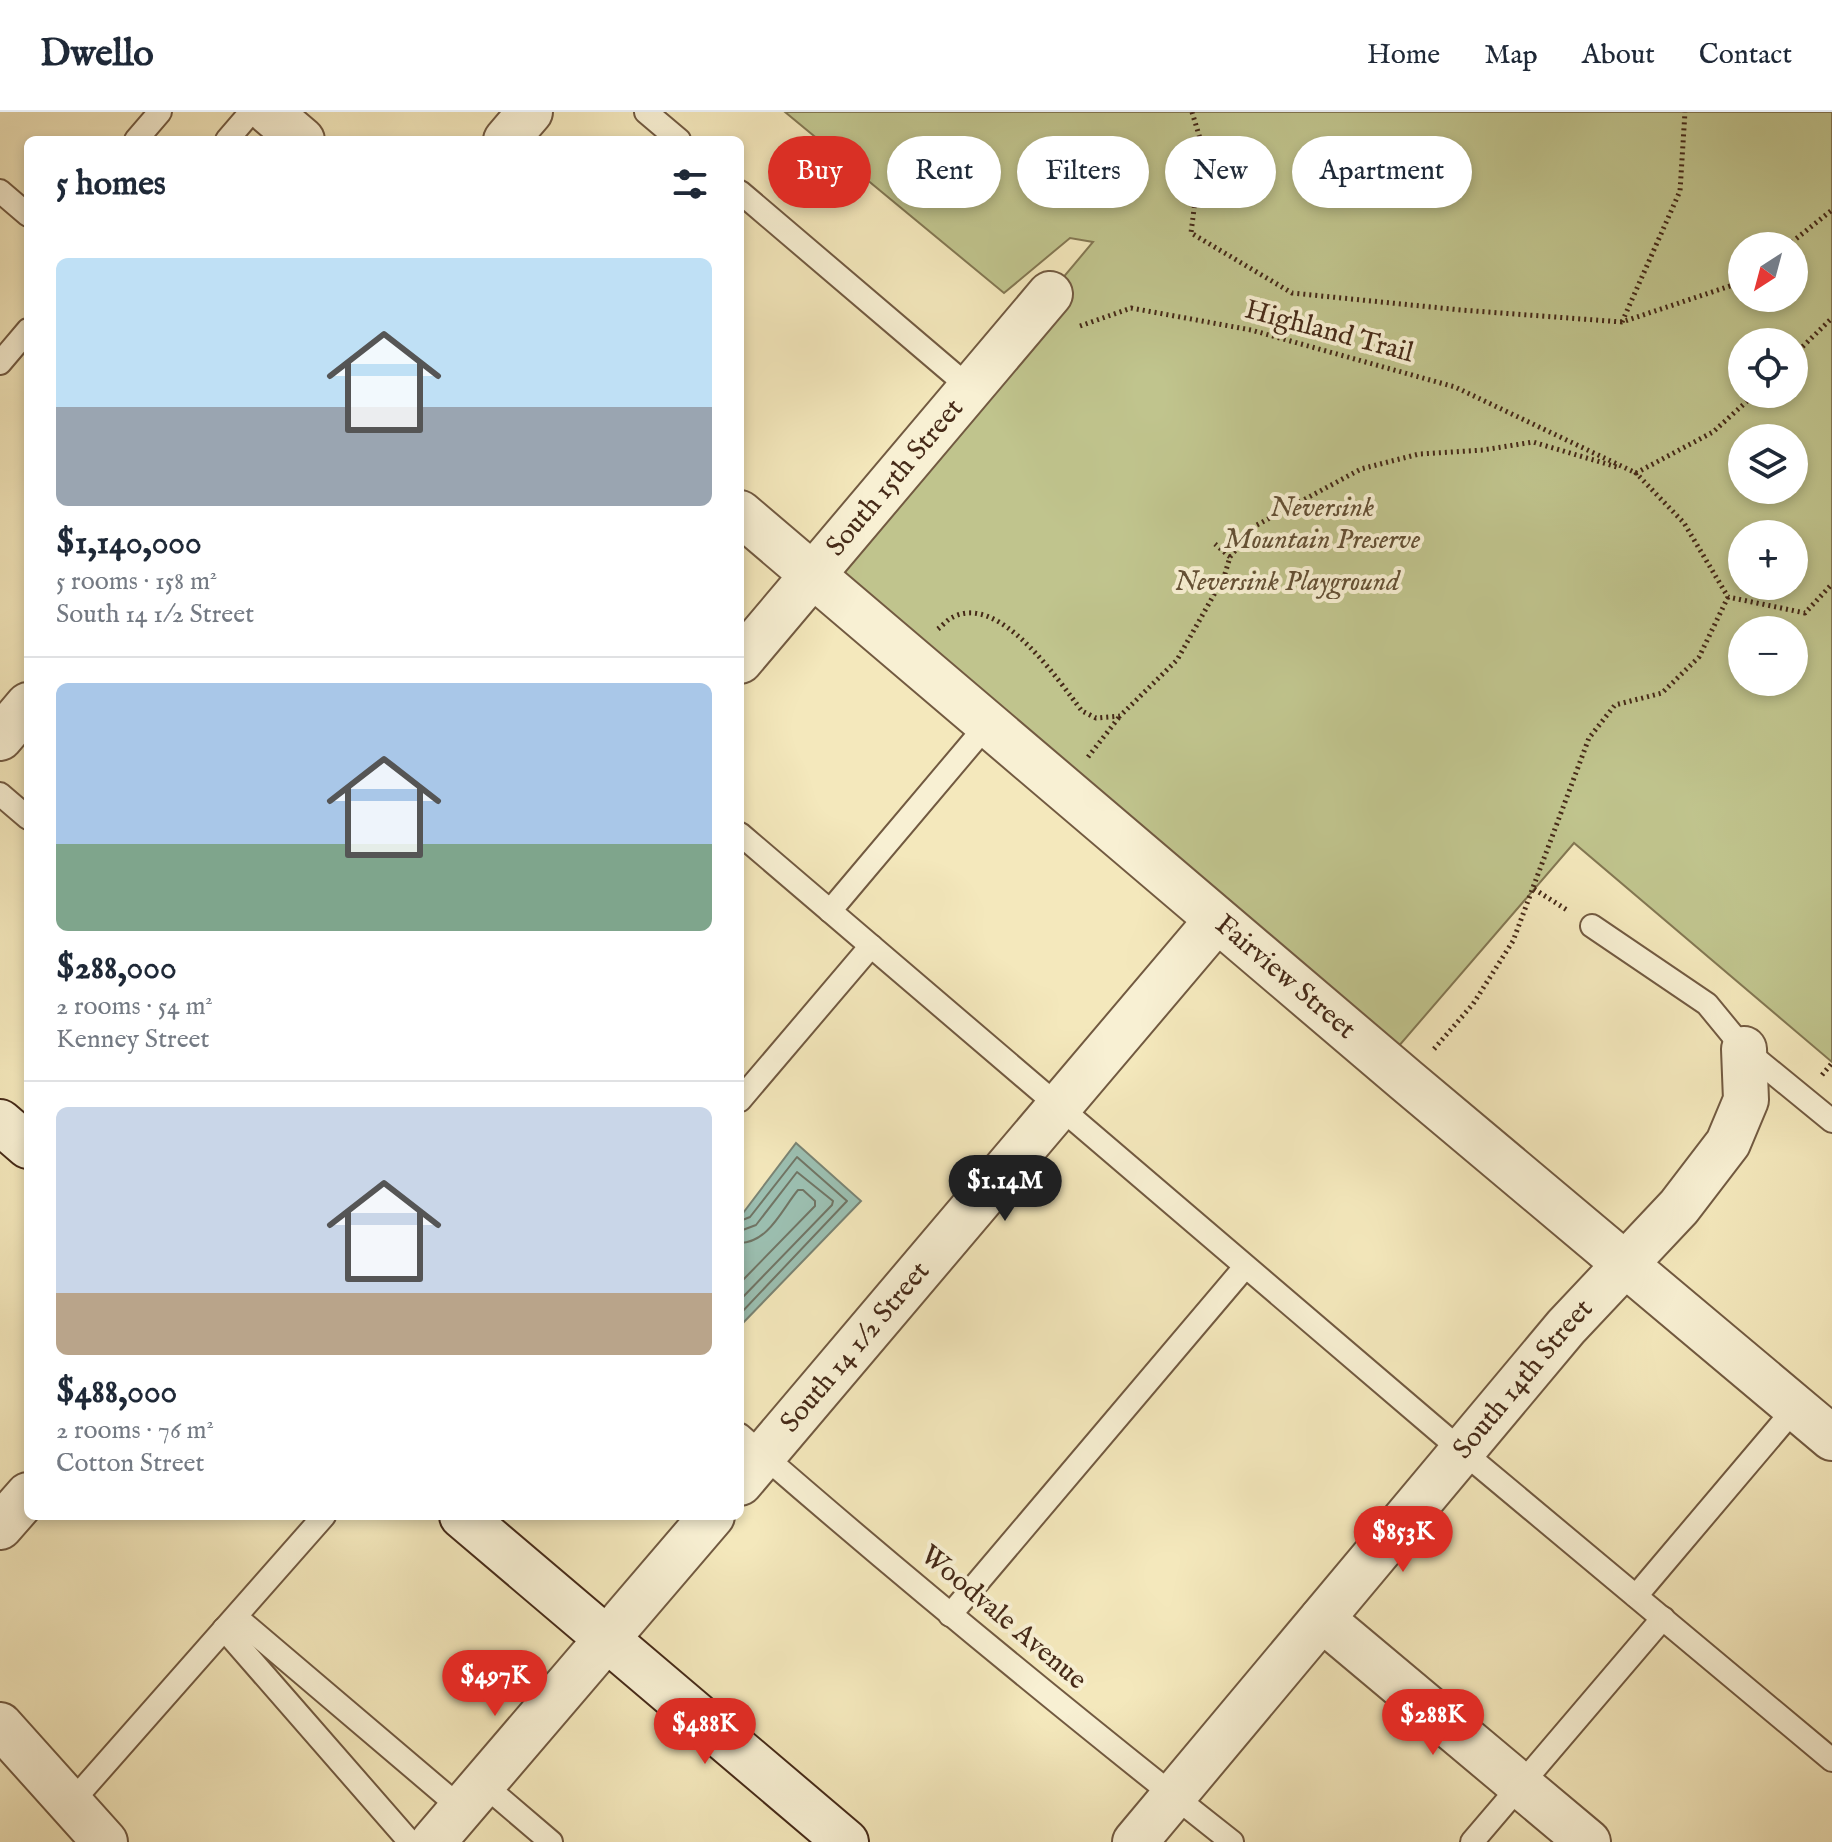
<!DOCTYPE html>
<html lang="en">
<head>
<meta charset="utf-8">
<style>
	:root { --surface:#fff; --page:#f2f2f3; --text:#1f2937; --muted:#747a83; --line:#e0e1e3; --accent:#d93025 }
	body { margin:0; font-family:"IM FELL English",serif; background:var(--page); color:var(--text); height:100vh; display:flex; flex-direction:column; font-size:30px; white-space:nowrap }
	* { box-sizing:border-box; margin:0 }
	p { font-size:26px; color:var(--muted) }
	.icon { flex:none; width:44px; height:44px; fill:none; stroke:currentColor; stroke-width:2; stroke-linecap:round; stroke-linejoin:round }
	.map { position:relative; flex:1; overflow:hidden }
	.sheet { position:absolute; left:24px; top:24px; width:720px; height:1384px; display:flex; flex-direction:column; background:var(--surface); border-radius:12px; box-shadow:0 4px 12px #0003 }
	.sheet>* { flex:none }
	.top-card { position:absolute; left:768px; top:24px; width:760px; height:72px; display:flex; gap:16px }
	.needle { width:52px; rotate:216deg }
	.controls { position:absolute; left:1728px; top:120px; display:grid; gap:16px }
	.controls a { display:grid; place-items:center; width:80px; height:80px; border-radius:50%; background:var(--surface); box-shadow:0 4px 12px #0003; font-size:40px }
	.price { position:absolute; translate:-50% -68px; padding:0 18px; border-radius:28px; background:var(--accent); color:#fff; font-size:26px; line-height:52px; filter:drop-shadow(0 2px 4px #0008) }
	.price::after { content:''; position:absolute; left:50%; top:48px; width:24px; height:18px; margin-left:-12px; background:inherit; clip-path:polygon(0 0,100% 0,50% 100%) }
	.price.on { background:#222; color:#fff }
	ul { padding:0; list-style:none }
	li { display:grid; align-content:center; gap:16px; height:424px; padding:0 32px }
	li+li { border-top:2px solid var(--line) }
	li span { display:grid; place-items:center; height:248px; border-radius:12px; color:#555 }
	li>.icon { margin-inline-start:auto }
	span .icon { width:144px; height:144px; fill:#fffc; stroke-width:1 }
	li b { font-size:34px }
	h2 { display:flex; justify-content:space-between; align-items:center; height:96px; padding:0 32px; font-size:34px }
	.tag { padding:0 28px; border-radius:36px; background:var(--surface); box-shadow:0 4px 12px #0003; font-size:28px; line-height:72px }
	.tag.on { background:var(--accent); color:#fff }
	header { display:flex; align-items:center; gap:48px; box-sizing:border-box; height:112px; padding:0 40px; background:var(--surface); border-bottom:2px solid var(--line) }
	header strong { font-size:38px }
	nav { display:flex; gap:44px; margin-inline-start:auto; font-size:28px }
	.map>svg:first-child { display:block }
	.green { fill:#c0c48d; stroke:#837752; stroke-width:2; fill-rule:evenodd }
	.water { fill:#9cc0b2; stroke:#7a8474; stroke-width:2 }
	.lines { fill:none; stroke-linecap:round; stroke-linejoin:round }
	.shore { stroke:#717565; stroke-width:2 }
	.lane-casing { stroke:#725a41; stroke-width:26 }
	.street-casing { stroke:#725a41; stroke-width:48 }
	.secondary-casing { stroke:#462a18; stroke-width:48 }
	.path { stroke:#462a18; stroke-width:5; stroke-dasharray:2 4; stroke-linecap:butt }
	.lane { stroke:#f8f0d3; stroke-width:22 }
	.street { stroke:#f8f0d3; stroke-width:44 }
	.secondary { stroke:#f8f0d3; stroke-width:44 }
	.labels { text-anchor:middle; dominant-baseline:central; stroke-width:8; stroke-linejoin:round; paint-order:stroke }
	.street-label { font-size:28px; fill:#462a18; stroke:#f8f0d3 }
	.park-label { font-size:28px; font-style:italic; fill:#645035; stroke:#f8f0d3 }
</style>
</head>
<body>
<header>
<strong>Dwello</strong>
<nav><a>Home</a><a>Map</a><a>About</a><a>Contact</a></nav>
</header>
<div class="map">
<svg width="1832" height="1730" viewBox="0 0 1832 1730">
	<rect width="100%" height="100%" fill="#f4e8bc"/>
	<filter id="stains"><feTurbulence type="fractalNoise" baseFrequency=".0025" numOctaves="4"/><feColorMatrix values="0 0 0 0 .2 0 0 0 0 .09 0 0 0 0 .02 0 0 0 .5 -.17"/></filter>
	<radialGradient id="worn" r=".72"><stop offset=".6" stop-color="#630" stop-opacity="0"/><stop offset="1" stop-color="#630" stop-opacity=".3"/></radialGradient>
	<path class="green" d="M785,0H1832V950L1574,731L1385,950L813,463L1093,130L1070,126L1004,181ZM1742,134H1794V186H1742ZM1742,230H1794V282H1742ZM1742,326H1794V378H1742ZM1742,422H1794V474H1742ZM1742,518H1794V570H1742Z"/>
	<polygon class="water" points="796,1031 861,1089 740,1214 740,1105"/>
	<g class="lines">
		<g class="shore">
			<polyline points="740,1109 750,1105 797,1045 847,1089 740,1202"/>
			<polyline points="740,1119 756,1113 797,1060 833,1089 832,1093 740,1188"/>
			<path d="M740,1131C769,1130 782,1097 798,1078H803L815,1089V1094L740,1171"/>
		</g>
		<defs>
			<g id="lane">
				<polyline points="646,0 679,28"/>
				<polyline points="136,28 160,0"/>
				<polyline points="227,28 251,0"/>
				<polyline points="0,79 28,103"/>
				<polyline points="740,80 970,276"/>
				<polyline points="0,251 28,218"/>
				<polyline points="0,682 28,706"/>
				<polyline points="740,722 1462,1339 1832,1648"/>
				<polyline points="830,799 987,613"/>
				<polyline points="1592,814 1707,892 1744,937 1832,1009"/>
				<polyline points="740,988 871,834"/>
				<path d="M740,1323C900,1463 1065,1598 1232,1730"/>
				<polyline points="1636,1484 1796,1295"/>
				<polyline points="950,1503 1245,1155"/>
				<polyline points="236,1505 462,1697"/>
				<polyline points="224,1517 410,1730"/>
				<polyline points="483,1672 551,1730"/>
				<polyline points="70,1692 324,1404"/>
				<polyline points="1472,1730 1663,1506"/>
			</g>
			<g id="street">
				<polyline points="269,0 302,28"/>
				<polyline points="506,28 530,0"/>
				<path id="s1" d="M740,401L1407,969L1832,1326"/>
				<path id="s2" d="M740,549L1050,182"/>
				<polyline points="0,626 28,593"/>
				<path id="s3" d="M740,1371L1217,808"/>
				<polyline points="0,1415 28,1383"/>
				<polyline points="1322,1507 1588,1730"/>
				<polyline points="0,1613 105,1730"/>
				<polyline points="433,1730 712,1404"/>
				<path id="s4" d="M1135,1730L1566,1215L1679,1095L1728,1031L1746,988L1744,937"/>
			</g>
			<g id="secondary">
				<polyline points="0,1010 28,1034"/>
				<polyline points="462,1404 846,1730"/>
			</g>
		</defs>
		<use href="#lane" class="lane-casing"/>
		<use href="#street" class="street-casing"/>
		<use href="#secondary" class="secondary-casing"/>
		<g class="path">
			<polyline points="1192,0 1202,33 1191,121 1292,181 1461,198 1622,210 1742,170"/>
			<polyline points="1787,134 1832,98"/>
			<polyline points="1622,210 1680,79 1685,0"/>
			<polyline points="1080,214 1131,196 1251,218 1455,275 1636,361 1713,320 1755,282"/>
			<polyline points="1794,243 1832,206"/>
			<polyline points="1635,360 1684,411 1728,485 1805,501 1832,472"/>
			<polyline points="1230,445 1255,414 1361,357 1419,342 1483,338 1533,330 1617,355"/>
			<path d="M938,517C943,513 948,507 953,505C1000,481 1058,568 1082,599L1096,606L1120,604L1177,548L1224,465L1230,445L1215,432"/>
			<polyline points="1088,645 1120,604"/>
			<polyline points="1534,777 1567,798"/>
			<polyline points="1434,937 1473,892 1513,829 1589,626 1615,593 1662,581 1699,545 1728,485"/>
			<polyline points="1822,963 1832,951"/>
		</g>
		<use href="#lane" class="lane"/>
		<use href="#street" class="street"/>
		<use href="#secondary" class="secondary"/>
	</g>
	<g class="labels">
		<g class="street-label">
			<text transform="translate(1329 220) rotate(15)">Highland Trail</text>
			<text stroke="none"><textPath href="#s2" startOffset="240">South 15th Street</textPath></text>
			<text stroke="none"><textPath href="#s1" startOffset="716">Fairview Street</textPath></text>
			<text stroke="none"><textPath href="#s3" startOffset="178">South 14 1/2 Street</textPath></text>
			<text stroke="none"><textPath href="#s4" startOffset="604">South 14th Street</textPath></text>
			<text transform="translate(1003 1506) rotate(40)">Woodvale Avenue</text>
		</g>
		<g class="park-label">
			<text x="1322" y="396">Neversink<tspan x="1322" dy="32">Mountain Preserve</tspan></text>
			<text x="1287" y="470">Neversink Playground</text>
		</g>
	</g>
	<rect width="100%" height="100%" filter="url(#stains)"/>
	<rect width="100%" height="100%" fill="url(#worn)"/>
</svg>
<div class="controls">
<a><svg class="needle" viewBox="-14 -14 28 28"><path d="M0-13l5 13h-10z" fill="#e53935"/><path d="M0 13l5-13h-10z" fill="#747a83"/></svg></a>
<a><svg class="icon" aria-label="locate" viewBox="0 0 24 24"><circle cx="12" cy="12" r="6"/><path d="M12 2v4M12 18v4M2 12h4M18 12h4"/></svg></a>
<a><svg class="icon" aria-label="layers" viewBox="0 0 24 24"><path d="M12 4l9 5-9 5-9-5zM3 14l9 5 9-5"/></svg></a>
<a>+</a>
<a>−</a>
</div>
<b class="price on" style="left:1005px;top:1111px">$1.14M</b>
<b class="price" style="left:1403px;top:1462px">$853K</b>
<b class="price" style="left:495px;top:1606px">$497K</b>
<b class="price" style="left:1433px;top:1645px">$288K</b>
<b class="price" style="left:705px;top:1654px">$488K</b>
<div class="top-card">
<a class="tag on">Buy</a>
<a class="tag">Rent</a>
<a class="tag">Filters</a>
<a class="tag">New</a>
<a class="tag">Apartment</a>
</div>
<section class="sheet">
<h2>5 homes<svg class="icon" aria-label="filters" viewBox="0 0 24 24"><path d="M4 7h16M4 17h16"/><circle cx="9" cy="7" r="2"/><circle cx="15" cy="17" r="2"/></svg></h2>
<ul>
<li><span style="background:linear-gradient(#bfe0f5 60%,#9aa5b1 0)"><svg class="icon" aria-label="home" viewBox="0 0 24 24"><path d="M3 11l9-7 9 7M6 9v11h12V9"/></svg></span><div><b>$1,140,000</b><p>5 rooms · 158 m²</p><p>South 14 1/2 Street</p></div></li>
<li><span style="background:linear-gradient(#a9c7e8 65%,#7fa58c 0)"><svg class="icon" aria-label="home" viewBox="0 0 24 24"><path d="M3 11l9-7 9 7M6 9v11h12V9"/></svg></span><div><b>$288,000</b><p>2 rooms · 54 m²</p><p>Kenney Street</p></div></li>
<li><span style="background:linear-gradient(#c9d6e8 75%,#b9a48a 0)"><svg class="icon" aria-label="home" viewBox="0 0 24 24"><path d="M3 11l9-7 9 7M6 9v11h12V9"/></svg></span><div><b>$488,000</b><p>2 rooms · 76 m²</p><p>Cotton Street</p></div></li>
</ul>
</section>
</div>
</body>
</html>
